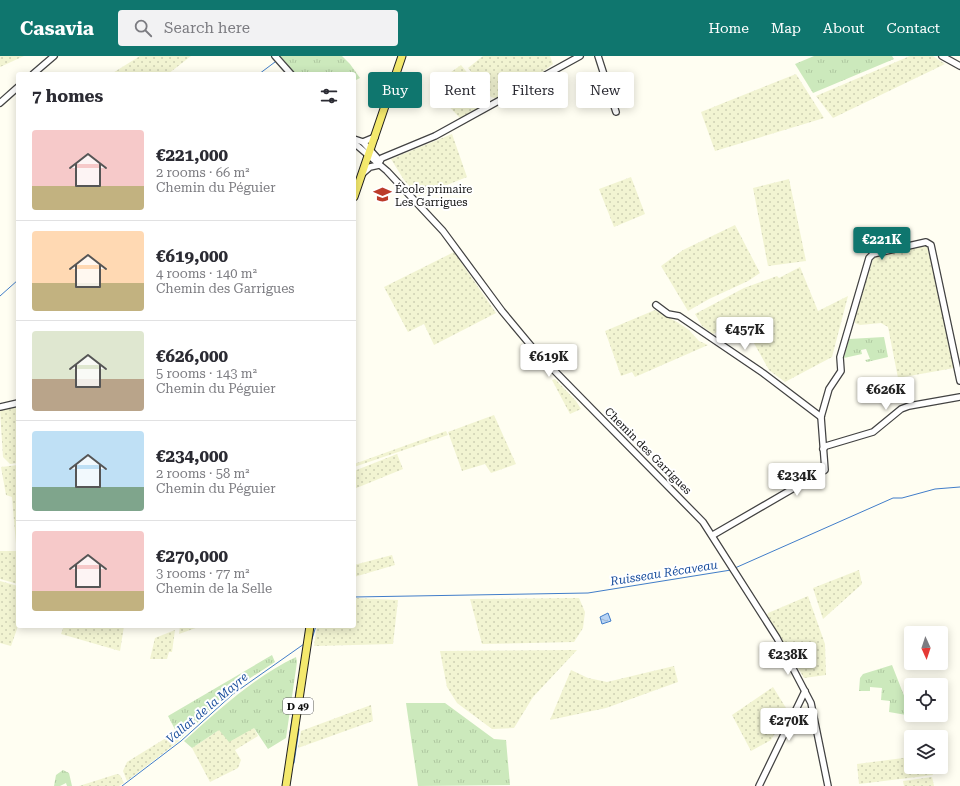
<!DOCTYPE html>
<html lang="en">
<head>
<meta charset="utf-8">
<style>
	:root { --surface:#fff; --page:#f2f2f3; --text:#2b2b33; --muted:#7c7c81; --line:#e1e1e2; --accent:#0f766e }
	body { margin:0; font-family:"Roboto Serif",serif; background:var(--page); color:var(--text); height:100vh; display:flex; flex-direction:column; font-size:15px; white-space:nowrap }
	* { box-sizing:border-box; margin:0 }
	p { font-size:13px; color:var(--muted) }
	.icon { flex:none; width:22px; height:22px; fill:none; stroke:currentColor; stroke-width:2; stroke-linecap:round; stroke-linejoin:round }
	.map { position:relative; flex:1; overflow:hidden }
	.sheet { position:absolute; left:16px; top:16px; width:340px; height:556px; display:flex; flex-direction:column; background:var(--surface); border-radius:4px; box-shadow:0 2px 10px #0003 }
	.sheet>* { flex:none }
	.top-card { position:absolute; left:368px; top:16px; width:380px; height:36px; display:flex; gap:8px }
	.needle { width:26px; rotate:177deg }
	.controls { position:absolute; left:904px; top:570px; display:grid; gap:8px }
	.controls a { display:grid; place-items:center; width:44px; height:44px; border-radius:4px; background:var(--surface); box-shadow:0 2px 10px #0003; font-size:20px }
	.price { position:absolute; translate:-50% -34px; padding:0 9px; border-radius:4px; background:#fff; color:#222; font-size:13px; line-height:26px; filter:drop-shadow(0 1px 2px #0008) }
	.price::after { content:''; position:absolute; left:50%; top:24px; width:12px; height:9px; margin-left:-6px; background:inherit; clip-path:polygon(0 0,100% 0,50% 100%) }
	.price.current { background:var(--accent); color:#fff }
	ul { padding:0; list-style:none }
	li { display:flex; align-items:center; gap:12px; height:100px; padding:0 16px }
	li+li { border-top:1px solid var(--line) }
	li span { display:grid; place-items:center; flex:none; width:112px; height:80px; border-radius:4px; color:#555 }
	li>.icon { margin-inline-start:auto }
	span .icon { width:48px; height:48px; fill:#fffc; stroke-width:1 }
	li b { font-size:17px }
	h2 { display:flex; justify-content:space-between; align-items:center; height:48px; padding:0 16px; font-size:17px }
	.chip { padding:0 14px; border-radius:4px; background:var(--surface); box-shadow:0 2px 10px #0003; font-size:14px; line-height:36px }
	.chip.current { background:var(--accent); color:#fff }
	header { display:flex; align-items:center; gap:24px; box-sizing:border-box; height:56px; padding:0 20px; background:var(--accent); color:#fff }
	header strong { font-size:19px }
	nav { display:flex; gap:22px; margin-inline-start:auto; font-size:14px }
	.search { width:280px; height:36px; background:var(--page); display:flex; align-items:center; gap:10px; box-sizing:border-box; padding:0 14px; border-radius:4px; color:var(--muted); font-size:15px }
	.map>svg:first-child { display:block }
	.farmland { fill:url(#farmland-dots) }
	.grass { fill:url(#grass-tufts) }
	.water { fill:url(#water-ripples); stroke:#417dc9 }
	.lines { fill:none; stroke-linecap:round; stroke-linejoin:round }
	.stream { stroke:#417dc9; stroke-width:1 }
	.minor-casing { stroke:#424242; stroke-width:8 }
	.major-casing { stroke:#202020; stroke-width:9 }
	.minor { stroke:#fff; stroke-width:5.5 }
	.major { stroke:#f4e96d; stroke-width:7 }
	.labels { text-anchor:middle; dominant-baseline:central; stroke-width:4; stroke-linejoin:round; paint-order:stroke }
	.shield { fill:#fff; stroke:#575757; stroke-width:1 }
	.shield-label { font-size:10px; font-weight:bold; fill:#0f0f0f }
	.poi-label { font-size:11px; fill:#0f0f0f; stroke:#fff; text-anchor:start }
	.street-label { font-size:11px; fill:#0f0f0f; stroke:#fff }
	.water-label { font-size:12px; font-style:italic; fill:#1c509e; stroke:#fff }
</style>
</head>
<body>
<header>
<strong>Casavia</strong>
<div class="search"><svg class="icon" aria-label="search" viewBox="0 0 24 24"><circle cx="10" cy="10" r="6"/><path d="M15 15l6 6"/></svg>Search here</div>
<nav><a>Home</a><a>Map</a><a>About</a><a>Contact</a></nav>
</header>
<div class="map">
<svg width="960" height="730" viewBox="0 0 960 730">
	<defs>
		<pattern id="farmland-dots" width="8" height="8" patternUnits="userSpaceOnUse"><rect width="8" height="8" fill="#f2f4d2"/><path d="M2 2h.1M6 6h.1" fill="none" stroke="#ced0b3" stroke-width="1.8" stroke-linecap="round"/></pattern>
		<pattern id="grass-tufts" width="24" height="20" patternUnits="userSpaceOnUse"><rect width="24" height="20" fill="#cce9bc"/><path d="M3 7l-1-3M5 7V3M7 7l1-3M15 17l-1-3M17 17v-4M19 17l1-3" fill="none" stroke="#aec7a0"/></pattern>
		<pattern id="water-ripples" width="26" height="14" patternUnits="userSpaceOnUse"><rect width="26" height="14" fill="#b8d4f4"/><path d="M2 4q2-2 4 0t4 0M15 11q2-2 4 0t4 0" fill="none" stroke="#9db5d0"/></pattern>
	</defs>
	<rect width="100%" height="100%" fill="#fffef2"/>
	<g class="farmland">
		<polygon points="0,0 24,0 0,11"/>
		<polygon points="140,0 191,0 168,18 111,18"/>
		<polygon points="483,0 550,0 553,8 533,23 497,43 491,41 468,12"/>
		<polygon points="910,0 933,0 945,8 833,62 816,40"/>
		<polygon points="461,9 491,46 461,63 430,31"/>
		<polygon points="796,18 824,62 715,95 701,56"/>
		<polygon points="452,78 467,121 419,140 404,124 391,103"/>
		<polygon points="631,121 645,158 614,171 599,133"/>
		<polygon points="789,123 806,205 768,210 753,132"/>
		<polygon points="735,169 760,217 748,225 709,243 688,255 661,210 683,194"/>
		<polygon points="924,186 929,190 954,312 898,322 888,271 881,267 860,269 855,267 855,261 874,200"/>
		<polygon points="454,196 496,257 434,289 424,268 408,276 384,231"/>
		<polygon points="800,211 818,255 848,240 832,301 785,326 769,314 741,264 713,278 702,270 695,258 744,232 777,220 779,222"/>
		<polygon points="655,254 677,266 689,274 699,285 708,289 635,321 632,316 621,320 605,275"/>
		<polygon points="555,323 576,345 581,353 570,358 552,324"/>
		<polygon points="18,351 18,407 10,408 3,401 0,354"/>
		<polygon points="494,359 516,408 491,417 485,408 462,415 448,376"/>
		<polygon points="446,375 448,379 354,411 354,408"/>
		<polygon points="397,398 403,413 354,433 354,415"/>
		<polygon points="18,409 18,488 16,488 12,441 6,439 1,411"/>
		<polygon points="0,495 18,495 18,528 0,523"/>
		<polygon points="392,499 395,509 354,521 354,509"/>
		<polygon points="859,514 862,528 823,563 813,532"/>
		<polygon points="0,525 18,530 18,570 11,590 0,587"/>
		<polygon points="808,540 825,588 826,619 804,622 767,559 768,557"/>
		<polygon points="354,542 398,544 393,588 314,590 317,570 354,570"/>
		<polygon points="579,542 585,556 583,572 574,586 482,588 470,543"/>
		<polygon points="64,570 124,570 120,595 61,578"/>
		<polygon points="180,570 201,570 179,578"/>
		<polygon points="175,574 172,596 169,596 167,603 150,603 155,582"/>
		<polygon points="577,594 533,641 514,672 492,673 457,647 447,631 440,595"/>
		<polygon points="674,610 678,626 606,652 550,664 571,614 588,622 607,626"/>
		<polygon points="773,631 786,652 783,665 771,684 751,695 732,659"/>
		<polygon points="371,649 373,665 298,692 301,675"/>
		<polygon points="254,672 258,680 235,694 241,704 238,712 210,726 192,692 219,674"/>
		<polygon points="174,677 179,685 127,725 123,715 127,706"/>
		<polygon points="911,701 911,711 931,711 933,719 859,728 857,708"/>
		<polygon points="117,718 120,719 124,727 119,730 79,730"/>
		<polygon points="932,721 934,730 904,730 903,725"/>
	</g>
	<g class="grass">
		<polygon points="280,0 342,0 350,8 360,22 354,25 354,18 296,18"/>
		<polygon points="814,0 892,0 894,3 813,37 795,8"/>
		<polygon points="884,281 888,301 867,306 865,304 870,303 866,293 861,294 862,298 844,302 849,283"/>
		<polygon points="272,599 275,606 232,634 180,683 168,660"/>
		<path d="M296,601L297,606L286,682L268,693L254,672L229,686L219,674L192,692L184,685C219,654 254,621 296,601Z"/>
		<polygon points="892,609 912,660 889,656 890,645 881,644 882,632 870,631 870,635 859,635 860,622 863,618"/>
		<polygon points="406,647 445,647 494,683 506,684 510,729 418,730"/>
		<polygon points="63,714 69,717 72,730 67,730 66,727 60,730 54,730 56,719"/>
	</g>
	<polygon class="water" points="608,557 611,565 602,568 600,561"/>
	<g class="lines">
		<g class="stream">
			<polyline points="259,18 275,6"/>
			<polyline points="0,240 18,224"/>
			<polyline points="735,512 893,442 902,442 935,433 960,431"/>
			<polyline points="354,541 588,537 731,514"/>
			<polyline points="312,583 316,570"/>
			<polyline points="290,677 297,631"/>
			<polyline points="294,707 299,673"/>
			<polyline points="122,730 181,685 233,638 304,588"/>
		</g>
		<defs>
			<g id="minor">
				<polyline points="275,0 291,18"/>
				<polyline points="598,0 616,56"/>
				<polyline points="942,0 960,10"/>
				<polyline points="33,18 54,0"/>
				<polyline points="0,47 18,31"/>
				<polyline points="354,83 363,86 375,81"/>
				<polyline points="363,86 380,105"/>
				<polyline points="354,87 387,115 443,175 502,255 537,297 703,466 777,582 811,647 828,730"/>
				<polyline points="377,108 382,102 435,80 580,0"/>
				<polyline points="362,118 370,111 379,109"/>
				<polyline points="656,249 668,258 679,260 763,317 821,361"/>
				<polyline points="0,351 18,347"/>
				<polyline points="823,393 826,390 873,376 901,353 909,350 960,341"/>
				<polyline points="713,479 825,414 821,361 829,333 841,315 840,301 869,202 873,198 926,186 931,189 960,325"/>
				<polyline points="759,730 805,635"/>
			</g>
			<g id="major">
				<polyline points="354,141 402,0"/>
				<polyline points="286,730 310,570"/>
			</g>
		</defs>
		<use href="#minor" class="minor-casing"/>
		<use href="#major" class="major-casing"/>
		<use href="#minor" class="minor"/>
		<use href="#major" class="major"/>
	</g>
	<defs>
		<symbol id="school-bare" viewBox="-9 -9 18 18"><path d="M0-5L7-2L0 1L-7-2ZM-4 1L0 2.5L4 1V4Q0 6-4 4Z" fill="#bc3b2b" stroke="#fff" stroke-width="2.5" paint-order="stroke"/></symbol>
	</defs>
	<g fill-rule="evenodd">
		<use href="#school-bare" x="370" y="126" width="25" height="25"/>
	</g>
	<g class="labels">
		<rect class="shield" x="283" y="642" width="30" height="16" rx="3"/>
		<g class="shield-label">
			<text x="298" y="650">D 49</text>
		</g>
		<g class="poi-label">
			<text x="395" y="133">École primaire<tspan x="395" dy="13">Les Garrigues</tspan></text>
		</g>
		<g class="street-label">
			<text transform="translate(648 395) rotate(45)">Chemin des Garrigues</text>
		</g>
		<g class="water-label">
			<text transform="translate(664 517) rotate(-9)">Ruisseau Récaveau</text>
			<text transform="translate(207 652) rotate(-40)">Vallat de la Mayre</text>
		</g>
	</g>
</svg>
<div class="controls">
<a><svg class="needle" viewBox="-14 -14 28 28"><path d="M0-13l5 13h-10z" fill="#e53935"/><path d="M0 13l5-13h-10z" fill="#7c7c81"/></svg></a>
<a><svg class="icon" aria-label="locate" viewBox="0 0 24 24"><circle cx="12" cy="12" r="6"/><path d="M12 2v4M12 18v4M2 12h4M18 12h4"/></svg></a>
<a><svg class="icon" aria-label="layers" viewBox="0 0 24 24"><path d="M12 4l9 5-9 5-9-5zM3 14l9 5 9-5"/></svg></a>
</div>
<b class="price current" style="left:882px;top:205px">€221K</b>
<b class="price" style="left:745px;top:295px">€457K</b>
<b class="price" style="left:549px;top:322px">€619K</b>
<b class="price" style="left:886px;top:355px">€626K</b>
<b class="price" style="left:797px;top:441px">€234K</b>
<b class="price" style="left:788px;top:620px">€238K</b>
<b class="price" style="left:789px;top:686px">€270K</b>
<div class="top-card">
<a class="chip current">Buy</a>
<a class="chip">Rent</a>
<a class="chip">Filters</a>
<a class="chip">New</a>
</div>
<section class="sheet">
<h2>7 homes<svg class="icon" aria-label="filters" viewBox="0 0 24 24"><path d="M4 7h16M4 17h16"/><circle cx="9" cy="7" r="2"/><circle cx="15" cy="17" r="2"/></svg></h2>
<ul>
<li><span style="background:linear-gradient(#f6c9c9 70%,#c2b280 0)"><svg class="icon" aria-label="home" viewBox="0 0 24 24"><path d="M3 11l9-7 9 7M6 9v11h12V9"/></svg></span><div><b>€221,000</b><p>2 rooms · 66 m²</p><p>Chemin du Péguier</p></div></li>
<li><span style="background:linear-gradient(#ffd9b3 65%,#c2b280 0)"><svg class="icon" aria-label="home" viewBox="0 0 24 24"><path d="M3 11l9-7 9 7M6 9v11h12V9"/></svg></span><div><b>€619,000</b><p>4 rooms · 140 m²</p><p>Chemin des Garrigues</p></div></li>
<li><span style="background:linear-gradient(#dfe7d0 60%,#b9a48a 0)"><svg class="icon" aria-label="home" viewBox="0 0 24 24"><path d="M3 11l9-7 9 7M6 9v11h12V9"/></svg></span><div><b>€626,000</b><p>5 rooms · 143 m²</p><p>Chemin du Péguier</p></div></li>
<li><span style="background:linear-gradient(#bfe0f5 70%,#7fa58c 0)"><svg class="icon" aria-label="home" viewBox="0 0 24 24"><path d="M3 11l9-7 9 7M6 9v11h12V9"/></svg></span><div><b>€234,000</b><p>2 rooms · 58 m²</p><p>Chemin du Péguier</p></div></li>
<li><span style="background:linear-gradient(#f6c9c9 75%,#c2b280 0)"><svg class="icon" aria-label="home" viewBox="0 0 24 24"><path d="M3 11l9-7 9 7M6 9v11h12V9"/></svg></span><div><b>€270,000</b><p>3 rooms · 77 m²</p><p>Chemin de la Selle</p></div></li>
</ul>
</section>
</div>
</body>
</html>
